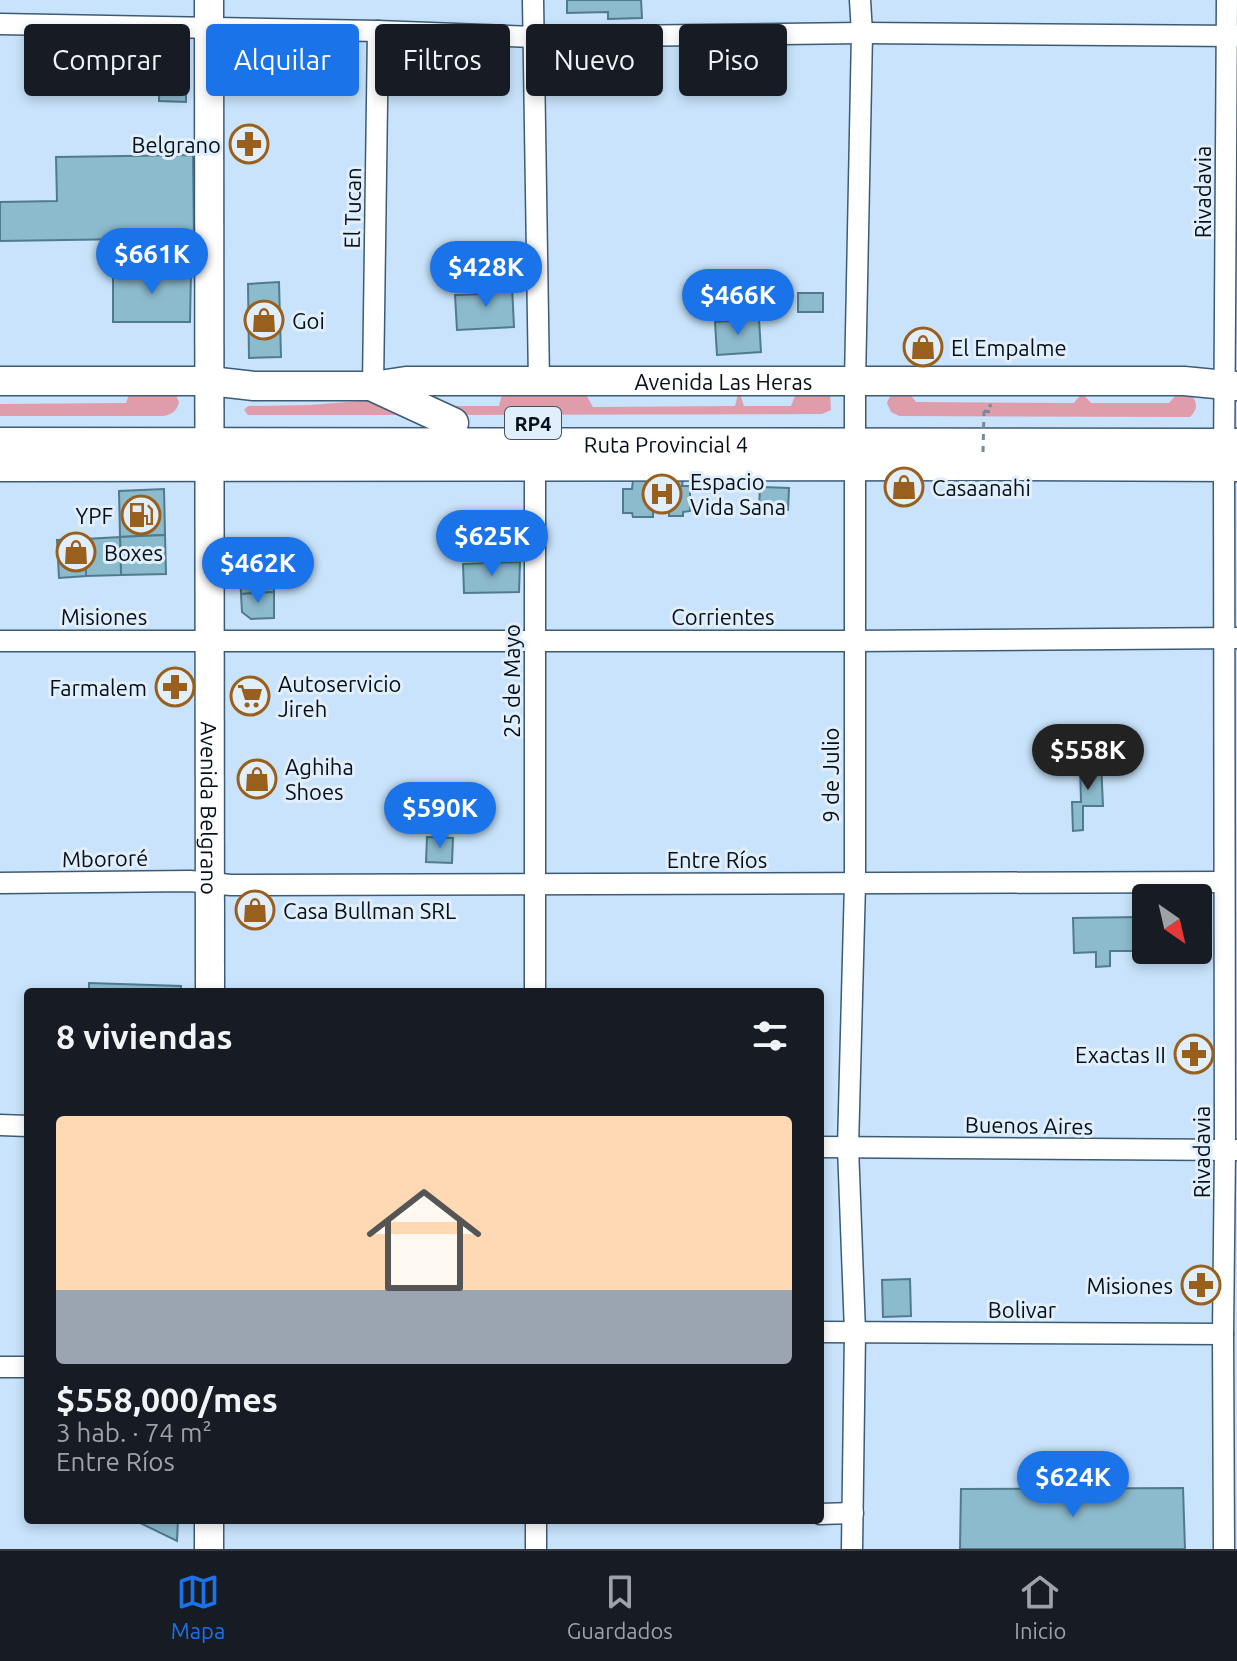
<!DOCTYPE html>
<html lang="es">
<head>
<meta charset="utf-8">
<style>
	:root { --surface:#171b24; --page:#20242c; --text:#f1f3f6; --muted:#9ea1a6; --line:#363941; --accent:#1a73e8 }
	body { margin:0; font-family:Ubuntu,sans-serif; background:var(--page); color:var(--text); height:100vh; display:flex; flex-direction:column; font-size:30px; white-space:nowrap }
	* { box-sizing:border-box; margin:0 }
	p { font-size:26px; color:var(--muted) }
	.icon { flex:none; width:44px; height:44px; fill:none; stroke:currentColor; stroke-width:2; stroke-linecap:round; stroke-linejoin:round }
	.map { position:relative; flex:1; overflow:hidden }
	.details { position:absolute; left:24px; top:988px; width:800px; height:536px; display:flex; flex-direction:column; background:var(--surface); border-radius:8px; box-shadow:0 4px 12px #0003 }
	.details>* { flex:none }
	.top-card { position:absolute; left:24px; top:24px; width:800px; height:72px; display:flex; gap:16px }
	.needle { width:52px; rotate:146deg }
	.tools { position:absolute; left:1132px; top:884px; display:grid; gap:16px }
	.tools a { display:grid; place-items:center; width:80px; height:80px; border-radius:8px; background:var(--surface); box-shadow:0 4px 12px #0003; font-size:40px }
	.price { position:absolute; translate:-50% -68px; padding:0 18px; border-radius:28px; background:var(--accent); color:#fff; font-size:26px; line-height:52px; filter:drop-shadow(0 2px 4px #0008) }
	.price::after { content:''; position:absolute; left:50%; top:48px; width:24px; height:18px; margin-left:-12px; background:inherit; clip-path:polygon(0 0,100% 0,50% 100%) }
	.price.on { background:#222; color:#fff }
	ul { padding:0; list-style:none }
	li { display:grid; align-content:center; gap:16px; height:424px; padding:0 32px }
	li+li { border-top:2px solid var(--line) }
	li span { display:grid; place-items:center; height:248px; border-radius:8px; color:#555 }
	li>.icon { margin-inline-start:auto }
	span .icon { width:144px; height:144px; fill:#fffc; stroke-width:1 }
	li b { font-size:34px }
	h2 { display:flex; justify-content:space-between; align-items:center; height:96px; padding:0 32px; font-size:34px }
	.chip { padding:0 28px; border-radius:8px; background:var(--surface); box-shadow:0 4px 12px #0003; font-size:28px; line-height:72px }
	.chip.on { background:var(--accent); color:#fff }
	.dock { display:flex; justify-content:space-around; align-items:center; height:112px; border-top:2px solid var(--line); background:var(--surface); font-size:22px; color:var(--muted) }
	.dock a { display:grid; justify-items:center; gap:4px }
	.dock .on { color:var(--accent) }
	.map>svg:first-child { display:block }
	.green { fill:#df9caa }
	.building { fill:#8dbbce; stroke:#507b8d; stroke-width:2 }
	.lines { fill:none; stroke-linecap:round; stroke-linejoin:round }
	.minor-casing { stroke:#3d5b75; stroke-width:23 }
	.secondary-casing { stroke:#3d5b75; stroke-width:31 }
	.primary-casing { stroke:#3d5b75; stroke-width:33 }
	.path { stroke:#768a9c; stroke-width:3; stroke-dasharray:6 6; stroke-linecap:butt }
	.minor { stroke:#fff; stroke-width:20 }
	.secondary { stroke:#fff; stroke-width:28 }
	.primary { stroke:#fff; stroke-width:30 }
	.path-bridge { stroke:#768a9c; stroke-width:3; stroke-dasharray:6 6; stroke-linecap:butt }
	.labels { text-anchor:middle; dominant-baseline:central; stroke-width:6; stroke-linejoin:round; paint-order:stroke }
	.shield { fill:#e1eefb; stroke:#46525d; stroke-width:2 }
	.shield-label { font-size:20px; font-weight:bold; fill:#040f19 }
	.poi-label { font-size:22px; fill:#040f19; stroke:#e1eefb; text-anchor:start }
	.street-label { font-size:22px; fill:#040f19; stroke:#e1eefb }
</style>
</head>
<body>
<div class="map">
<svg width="1237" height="1549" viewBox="0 0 1237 1549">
	<rect width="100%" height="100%" fill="#c8e3fb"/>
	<g class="green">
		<path d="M131,389L174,391L179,402C177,411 172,414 164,416H0V404L126,403Z"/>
		<polygon points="428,391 441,406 499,406 503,391 584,391 593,407 735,406 739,391 744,406 791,406 797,391 830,394 831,410 822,414 446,415 405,393"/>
		<path d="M909,393L916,402L1074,403L1082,393L1091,403H1169L1177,394H1190C1198,402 1198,409 1190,417L899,416L891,412L887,403C890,392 900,393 909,393Z"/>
		<polygon points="384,399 402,415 248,415 244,410 248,406 310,405"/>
	</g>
	<g class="building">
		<polygon points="567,0 641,0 642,18 608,19 608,12 567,13"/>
		<polygon points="160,70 186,71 186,102 159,101"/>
		<polygon points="193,155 194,238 0,241 0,202 57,201 56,157"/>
		<polygon points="113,270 191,271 190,322 113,322"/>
		<polygon points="279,282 281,357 249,358 248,284"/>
		<polygon points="512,286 514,327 457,330 455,295 486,294 485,287"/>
		<rect x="798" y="293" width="25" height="19"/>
		<polygon points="759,319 761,352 717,355 715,322"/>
		<polygon points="633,480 650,480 650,489 665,489 665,480 683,480 682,486 690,486 690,511 683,512 683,516 669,516 669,510 653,510 653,517 633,517 632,513 623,513 623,489 632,489"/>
		<polygon points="760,487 789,488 788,510 759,509"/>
		<polygon points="164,489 165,535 120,537 119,491"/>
		<polygon points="165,535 166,574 121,575 120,537"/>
		<polygon points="120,537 121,575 86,576 85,539"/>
		<polygon points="85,539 86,576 59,578 57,540"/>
		<polygon points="520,562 519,592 464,593 463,564"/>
		<polygon points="273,569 274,592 241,594 240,570"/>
		<polygon points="274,592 274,618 251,619 242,612 241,594"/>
		<polygon points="1080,763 1101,763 1103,806 1083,806 1083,830 1073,831 1072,802 1081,802"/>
		<polygon points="427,837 453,838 452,863 426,862"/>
		<polygon points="1138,917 1138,951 1110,951 1110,966 1096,967 1096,952 1074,953 1073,918"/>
		<polygon points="89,983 181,986 181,992 89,992"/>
		<polygon points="910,1279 911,1316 883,1317 882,1280"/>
		<polygon points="1183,1488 1185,1549 960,1549 961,1489"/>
		<polygon points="134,1520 178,1520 177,1541"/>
	</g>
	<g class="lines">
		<defs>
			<g id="minor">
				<polyline points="533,0 539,382"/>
				<polyline points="0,24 378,31 533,37 862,33 1237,36"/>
				<polyline points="373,386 378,31"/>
				<polyline points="0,641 854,641 1236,638"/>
				<polyline points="0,883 190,881 231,885 1223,882"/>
				<polyline points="535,992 535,465"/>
				<polyline points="0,1125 28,1126"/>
				<polyline points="820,1147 1237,1150"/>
				<polyline points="820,1332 1223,1334"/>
				<polyline points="0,1367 28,1367"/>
				<polyline points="820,1514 853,1513"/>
				<polyline points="536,1549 536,1520"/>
				<polyline points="852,1549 855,1332 848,1147 855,883 855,382 862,33 860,0"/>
				<polyline points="1224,1549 1223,1334 1225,1150 1224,467 1227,0"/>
			</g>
			<g id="secondary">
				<path id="s1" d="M209,0L210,992"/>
				<path id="s2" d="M0,381H210L254,386H373L406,381H1184L1237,386"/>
				<polyline points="0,467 1022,466 1237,467"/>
				<polyline points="209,1520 209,1549"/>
			</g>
			<g id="primary">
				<polyline points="373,386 453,423"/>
				<path id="s3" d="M0,443L1237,444"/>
			</g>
		</defs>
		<use href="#minor" class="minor-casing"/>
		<use href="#secondary" class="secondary-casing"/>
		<use href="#primary" class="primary-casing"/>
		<polyline class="path" points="984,411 991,412 990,404"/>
		<use href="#minor" class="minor"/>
		<use href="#secondary" class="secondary"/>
		<use href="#primary" class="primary"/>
		<polyline class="path-bridge" points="983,452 984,411"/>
	</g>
	<defs>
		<symbol id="pharmacy-ring" viewBox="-11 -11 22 22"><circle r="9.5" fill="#e1eefb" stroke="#99601d" stroke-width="1.5"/><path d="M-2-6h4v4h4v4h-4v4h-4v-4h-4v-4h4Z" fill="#99601d"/></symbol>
		<symbol id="shop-ring" viewBox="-11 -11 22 22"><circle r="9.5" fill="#e1eefb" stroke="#99601d" stroke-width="1.5"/><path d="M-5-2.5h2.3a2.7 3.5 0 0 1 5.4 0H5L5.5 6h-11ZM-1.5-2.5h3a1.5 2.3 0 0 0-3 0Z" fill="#99601d"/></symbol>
		<symbol id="hospital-ring" viewBox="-11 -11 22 22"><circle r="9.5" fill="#e1eefb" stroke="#99601d" stroke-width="1.5"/><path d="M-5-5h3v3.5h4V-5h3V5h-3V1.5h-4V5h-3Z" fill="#99601d"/></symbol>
		<symbol id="fuel-ring" viewBox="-11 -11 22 22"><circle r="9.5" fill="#e1eefb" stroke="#99601d" stroke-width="1.5"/><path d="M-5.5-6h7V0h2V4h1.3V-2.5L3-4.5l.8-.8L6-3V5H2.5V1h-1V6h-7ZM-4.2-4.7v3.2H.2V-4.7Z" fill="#99601d"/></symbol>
		<symbol id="supermarket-ring" viewBox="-11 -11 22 22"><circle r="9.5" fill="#e1eefb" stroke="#99601d" stroke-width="1.5"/><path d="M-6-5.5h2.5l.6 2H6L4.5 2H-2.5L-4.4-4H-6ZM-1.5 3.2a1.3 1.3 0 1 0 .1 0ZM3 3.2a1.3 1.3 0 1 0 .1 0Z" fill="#99601d"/></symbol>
	</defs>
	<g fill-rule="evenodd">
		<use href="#pharmacy-ring" x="227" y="122" width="44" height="44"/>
		<use href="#shop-ring" x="242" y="298" width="44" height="44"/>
		<use href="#shop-ring" x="901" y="325" width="44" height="44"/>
		<use href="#shop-ring" x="882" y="465" width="44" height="44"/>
		<use href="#hospital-ring" x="640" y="472" width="44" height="44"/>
		<use href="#fuel-ring" x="119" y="493" width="44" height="44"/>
		<use href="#shop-ring" x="54" y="530" width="44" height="44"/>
		<use href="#pharmacy-ring" x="153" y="665" width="44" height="44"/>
		<use href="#supermarket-ring" x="228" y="674" width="44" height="44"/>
		<use href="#shop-ring" x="235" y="757" width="44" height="44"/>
		<use href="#shop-ring" x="233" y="888" width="44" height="44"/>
		<use href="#pharmacy-ring" x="1172" y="1032" width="44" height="44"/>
		<use href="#pharmacy-ring" x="1179" y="1263" width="44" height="44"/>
	</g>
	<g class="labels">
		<rect class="shield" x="505" y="407" width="56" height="32" rx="6"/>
		<g class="shield-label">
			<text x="533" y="423">RP4</text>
		</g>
		<g class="poi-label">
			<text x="221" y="144" text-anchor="end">Belgrano</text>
			<text x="292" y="320">Goi</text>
			<text x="951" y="347">El Empalme</text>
			<text x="690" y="481">Espacio<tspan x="690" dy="25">Vida Sana</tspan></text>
			<text x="932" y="487">Casaanahi</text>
			<text x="113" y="515" text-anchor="end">YPF</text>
			<text x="104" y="552">Boxes</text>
			<text x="278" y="683">Autoservicio<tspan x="278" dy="25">Jireh</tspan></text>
			<text x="147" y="687" text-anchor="end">Farmalem</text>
			<text x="285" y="766">Aghiha<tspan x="285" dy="25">Shoes</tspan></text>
			<text x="283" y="910">Casa Bullman SRL</text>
			<text x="1166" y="1054" text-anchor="end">Exactas II</text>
			<text x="1173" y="1285" text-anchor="end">Misiones</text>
		</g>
		<g class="street-label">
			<text transform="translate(1202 192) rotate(-90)">Rivadavia</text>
			<text transform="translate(352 208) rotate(-89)">El Tucan</text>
			<text stroke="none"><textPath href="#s2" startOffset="724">Avenida Las Heras</textPath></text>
			<text stroke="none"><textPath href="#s3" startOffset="666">Ruta Provincial 4</textPath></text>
			<text x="104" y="616">Misiones</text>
			<text x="723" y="616">Corrientes</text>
			<text transform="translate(511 681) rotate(-90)">25 de Mayo</text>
			<text transform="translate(830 775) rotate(-90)">9 de Julio</text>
			<text stroke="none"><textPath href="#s1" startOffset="808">Avenida Belgrano</textPath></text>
			<text transform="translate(105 858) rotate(-1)">Mbororé</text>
			<text x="717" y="859">Entre Ríos</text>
			<text transform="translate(1029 1125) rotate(1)">Buenos Aires</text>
			<text transform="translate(1201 1152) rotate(-90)">Rivadavia</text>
			<text x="1022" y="1309">Bolivar</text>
		</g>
	</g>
</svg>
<div class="tools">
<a><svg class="needle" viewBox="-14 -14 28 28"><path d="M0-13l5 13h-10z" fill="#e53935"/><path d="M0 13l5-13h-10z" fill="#9ea1a6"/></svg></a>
</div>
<b class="price" style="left:152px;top:296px">$661K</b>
<b class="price" style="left:486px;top:309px">$428K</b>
<b class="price" style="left:738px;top:337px">$466K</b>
<b class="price" style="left:492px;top:578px">$625K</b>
<b class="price" style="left:258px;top:605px">$462K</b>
<b class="price on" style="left:1088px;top:792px">$558K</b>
<b class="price" style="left:440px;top:850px">$590K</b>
<b class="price" style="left:1073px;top:1519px">$624K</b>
<div class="top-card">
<a class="chip">Comprar</a>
<a class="chip on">Alquilar</a>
<a class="chip">Filtros</a>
<a class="chip">Nuevo</a>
<a class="chip">Piso</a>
</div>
<section class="details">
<h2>8 viviendas<svg class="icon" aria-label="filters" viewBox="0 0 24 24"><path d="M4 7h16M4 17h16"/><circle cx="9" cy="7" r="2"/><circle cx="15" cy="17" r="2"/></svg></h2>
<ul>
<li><span style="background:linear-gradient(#ffd9b3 70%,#9aa5b1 0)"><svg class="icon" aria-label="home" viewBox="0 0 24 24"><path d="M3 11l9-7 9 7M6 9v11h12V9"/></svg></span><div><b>$558,000/mes</b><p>3 hab. · 74 m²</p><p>Entre Ríos</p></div></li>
</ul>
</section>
</div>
<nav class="dock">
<a class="on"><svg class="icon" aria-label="map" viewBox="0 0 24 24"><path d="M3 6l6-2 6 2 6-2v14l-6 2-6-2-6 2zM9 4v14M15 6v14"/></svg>Mapa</a>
<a><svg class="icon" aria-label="saved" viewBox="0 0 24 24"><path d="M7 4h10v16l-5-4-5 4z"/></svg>Guardados</a>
<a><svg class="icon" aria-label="home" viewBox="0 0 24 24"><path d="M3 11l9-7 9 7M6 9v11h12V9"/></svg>Inicio</a>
</nav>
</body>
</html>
